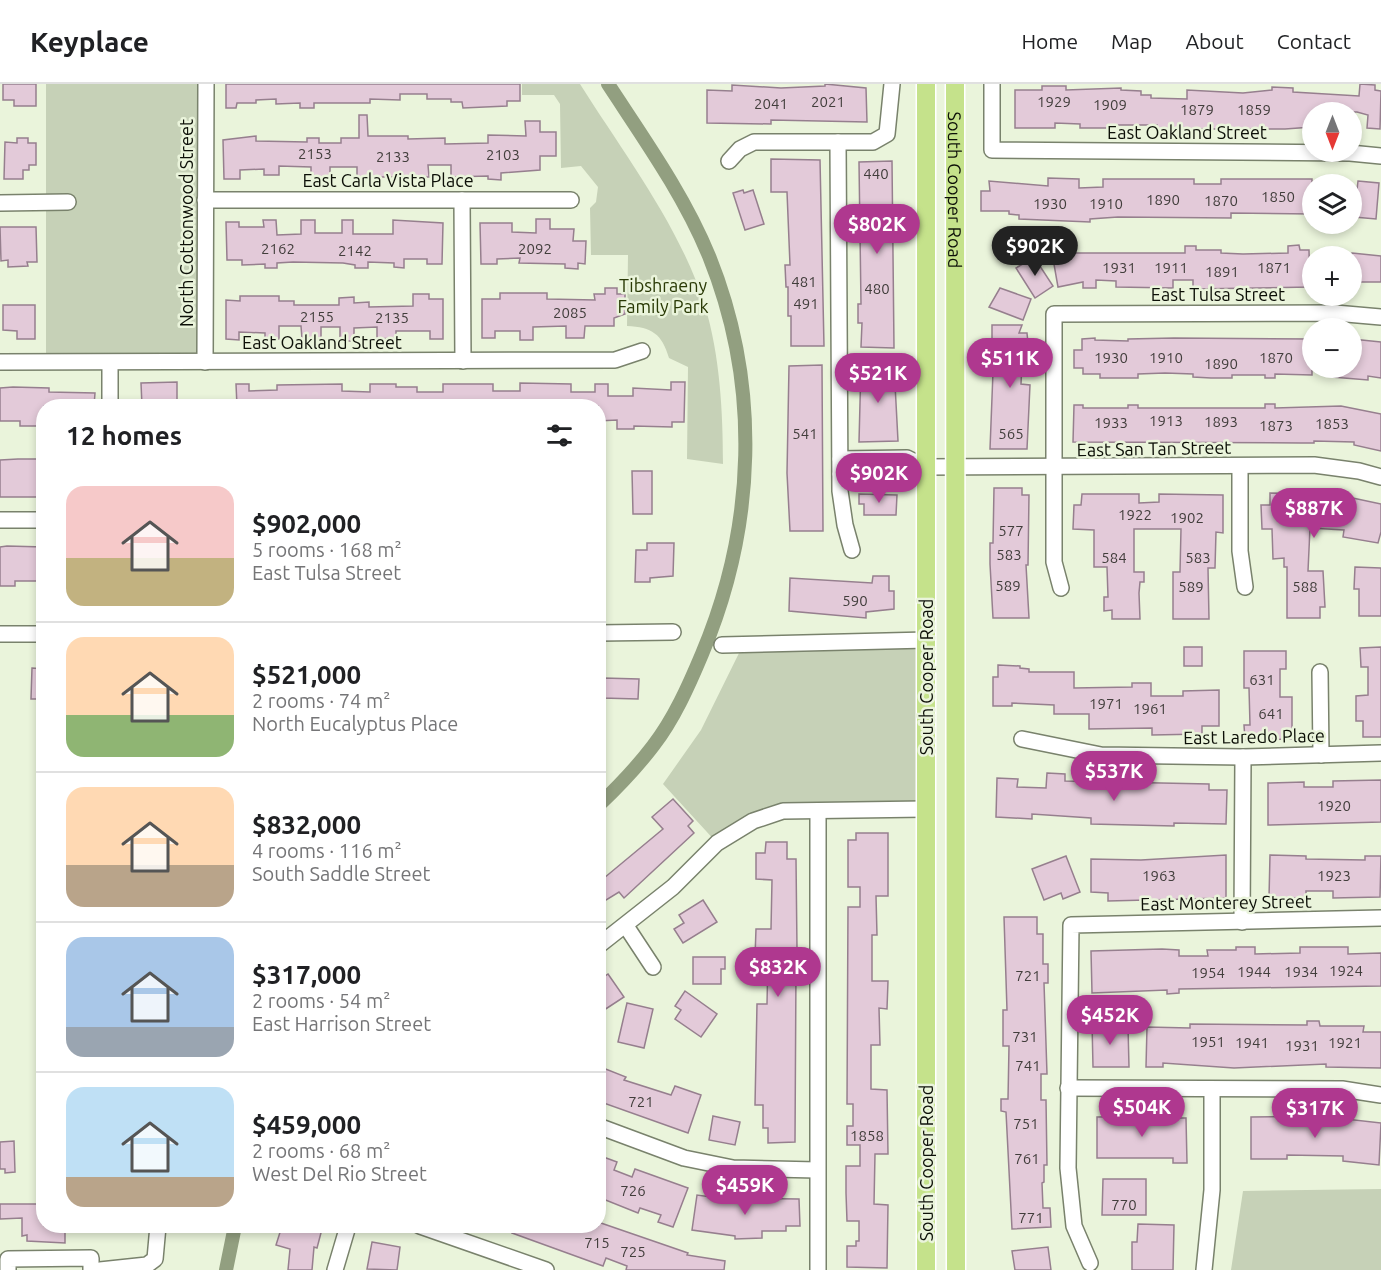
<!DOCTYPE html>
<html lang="en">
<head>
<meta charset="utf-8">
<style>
	:root { --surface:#fff; --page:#f2f2f2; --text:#202124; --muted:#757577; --line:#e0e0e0; --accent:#af388f }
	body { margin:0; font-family:Ubuntu,sans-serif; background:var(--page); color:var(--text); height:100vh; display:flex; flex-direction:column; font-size:22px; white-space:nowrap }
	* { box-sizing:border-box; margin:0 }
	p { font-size:20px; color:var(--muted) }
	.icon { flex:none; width:33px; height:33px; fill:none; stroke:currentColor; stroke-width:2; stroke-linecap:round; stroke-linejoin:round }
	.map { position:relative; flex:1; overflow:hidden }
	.details { position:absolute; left:36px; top:315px; width:570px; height:834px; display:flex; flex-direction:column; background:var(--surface); border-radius:24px; box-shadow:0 3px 9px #0003 }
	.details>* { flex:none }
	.needle { width:39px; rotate:180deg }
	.tools { position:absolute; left:1302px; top:18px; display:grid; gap:12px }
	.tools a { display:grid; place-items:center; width:60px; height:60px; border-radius:50%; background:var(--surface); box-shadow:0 3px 9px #0003; font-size:30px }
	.price { position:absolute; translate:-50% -51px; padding:0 14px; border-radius:21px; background:var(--accent); color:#fff; font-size:20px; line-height:39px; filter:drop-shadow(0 2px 3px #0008) }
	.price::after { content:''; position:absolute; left:50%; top:36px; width:18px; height:14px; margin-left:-9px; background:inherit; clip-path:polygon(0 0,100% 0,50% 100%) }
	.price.active { background:#222; color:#fff }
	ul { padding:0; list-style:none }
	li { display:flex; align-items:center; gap:18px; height:150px; padding:0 30px }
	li+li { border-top:2px solid var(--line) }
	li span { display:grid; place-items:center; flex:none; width:168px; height:120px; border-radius:18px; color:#555 }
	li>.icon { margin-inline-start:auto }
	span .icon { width:72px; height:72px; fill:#fffc; stroke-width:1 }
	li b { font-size:26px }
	h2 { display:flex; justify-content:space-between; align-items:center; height:72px; padding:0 30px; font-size:26px }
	header { display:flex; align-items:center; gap:36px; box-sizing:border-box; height:84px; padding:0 30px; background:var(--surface); border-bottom:2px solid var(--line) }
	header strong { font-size:28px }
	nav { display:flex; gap:33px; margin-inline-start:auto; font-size:21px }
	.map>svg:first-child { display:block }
	.green { fill:#c6d1b7 }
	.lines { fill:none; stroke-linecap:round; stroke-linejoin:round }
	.canal { stroke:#929f80; stroke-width:14 }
	.building { fill:#e3cad9; stroke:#967f8e; stroke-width:1.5 }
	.minor-casing { stroke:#79826c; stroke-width:18 }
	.major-casing { stroke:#fff; stroke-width:21 }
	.minor { stroke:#fff; stroke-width:15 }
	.major { stroke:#c5e28b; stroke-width:18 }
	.labels { text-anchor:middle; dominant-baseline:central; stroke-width:5; stroke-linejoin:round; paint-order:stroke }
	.number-label { font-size:15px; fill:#423e3c }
	.street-label { font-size:18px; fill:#0c0f07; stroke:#eaf4db }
	.park-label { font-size:18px; fill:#293905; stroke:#eaf4db }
</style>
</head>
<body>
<header>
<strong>Keyplace</strong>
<nav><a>Home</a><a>Map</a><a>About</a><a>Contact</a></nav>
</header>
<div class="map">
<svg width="1381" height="1186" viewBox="0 0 1381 1186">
	<rect width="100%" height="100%" fill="#eaf4db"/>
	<g class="green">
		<rect x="46" y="0" width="151" height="269"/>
		<path d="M522,0H580C624,70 680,142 705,222C720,272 723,328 723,380L687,375L688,283L669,274C662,250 652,243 627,242L628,171H591L590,124L596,118L598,103L581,82L561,84L560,20L554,11H522Z"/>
		<polygon points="927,556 925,725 783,727 717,759 663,700 701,646 743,561"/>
		<polygon points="1381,1105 1381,1186 1231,1186 1243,1107"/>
	</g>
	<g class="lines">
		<g class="canal">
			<path d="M598,722C618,703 637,683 653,662C674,635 689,601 702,570C756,442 761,301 709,172C684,111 644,55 608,0"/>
			<polyline points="226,1186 235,1142"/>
		</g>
	</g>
	<g class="building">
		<polygon points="3,0 36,0 36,22 14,22 14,16 3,16"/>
		<polygon points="226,0 520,0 520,17 507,17 507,22 463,24 462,18 451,18 451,15 427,15 427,10 400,10 400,16 370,15 370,19 314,19 314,24 300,24 300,19 276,20 276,15 256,16 256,19 237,19 236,24 226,24"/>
		<polygon points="825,0 866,4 867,38 771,36 771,40 707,39 707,6 732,7 732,1 781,4 825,2"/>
		<polygon points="1360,0 1375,1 1375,6 1381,7 1380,45 1367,44 1368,31 1357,28 1312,28 1312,43 1285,45 1157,45 1157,41 1113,41 1113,44 1080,44 1080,40 1055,39 1055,44 1015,44 1015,6 1042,6 1042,2 1066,2 1066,6 1121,4 1121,6 1141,7 1141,11 1151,11 1151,14 1187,15 1187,6 1243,9 1272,6 1272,3 1293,4 1293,8 1359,12"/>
		<polygon points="359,31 367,31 368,52 408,52 408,55 445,54 445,60 488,59 488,51 526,52 525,37 540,37 540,48 556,48 556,72 540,72 540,86 501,89 501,96 488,95 488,92 451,93 451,81 428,81 429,93 369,93 369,96 357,96 357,83 330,83 330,93 311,94 311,83 279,82 279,91 264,91 264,85 240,86 240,95 224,95 223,56 256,52 256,57 307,58 307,54 319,54 319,59 341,59 341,54 359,54"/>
		<polygon points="17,54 28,54 28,59 36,59 36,81 29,81 29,86 23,86 23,95 4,95 5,58 17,59"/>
		<polygon points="771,75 820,76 824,262 791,262 791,232 788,232 788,203 786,203 785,181 790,181 787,108 771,108"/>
		<polygon points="892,77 894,264 861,263 862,239 858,239 858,220 861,220 859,78"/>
		<polygon points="1048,94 1079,95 1079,104 1103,103 1103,95 1194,95 1194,100 1221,100 1221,95 1312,95 1312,130 1231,129 1231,134 1118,133 1090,135 1090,138 1019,135 1019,131 1009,130 1009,127 981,127 981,107 990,107 989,97 1048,102"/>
		<polygon points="1358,97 1379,99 1376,135 1354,133"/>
		<polygon points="743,106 744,109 753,106 764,140 745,146 733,109"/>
		<polygon points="536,135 550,135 550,145 574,145 573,157 586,157 585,180 578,179 578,185 565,184 565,180 519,179 520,174 497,175 497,180 481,180 480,139 512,139 512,148 536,149"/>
		<polygon points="263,136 276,136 277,151 301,150 301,136 315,136 315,149 342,149 342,136 353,136 353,150 393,150 393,136 443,139 442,180 427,180 427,175 404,175 404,184 394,183 394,179 368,178 368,184 355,184 355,181 343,179 293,178 277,179 277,184 265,184 265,180 242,181 242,176 227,176 226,138 239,138 239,143 264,143"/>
		<polygon points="0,143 36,143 37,178 27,178 28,182 8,183 8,176 1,177"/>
		<polygon points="1072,161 1074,169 1185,169 1185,162 1196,162 1196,166 1221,166 1221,169 1243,170 1288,169 1288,162 1299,161 1300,166 1309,166 1310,203 1193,205 1193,196 1173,196 1173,204 1116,203 1116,197 1096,196 1096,204 1083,204 1083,198 1058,203 1052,169 1062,167 1061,163"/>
		<polygon points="1352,169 1381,172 1381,198 1352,198"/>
		<polygon points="1034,173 1053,202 1035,214 1016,184"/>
		<polygon points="605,204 617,204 617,210 625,210 625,230 614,234 614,242 585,242 584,254 566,254 566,242 533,243 533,256 520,256 520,247 495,247 495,254 482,254 482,215 500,215 500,209 547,209 547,215 595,216 594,210 605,210"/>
		<polygon points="1000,204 1031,215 1023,236 989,223"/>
		<polygon points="413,210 429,210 429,215 443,215 443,255 430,255 430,247 396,247 396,254 377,255 377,243 354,244 354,257 340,257 340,243 321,243 321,255 302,255 301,242 279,242 279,255 265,255 265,249 239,248 239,256 226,255 226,216 240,217 240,212 279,212 279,217 294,217 294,221 339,221 339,214 354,213 354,219 369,218 369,223 413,222"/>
		<polygon points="3,221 35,221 35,255 17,255 17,247 3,246"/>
		<polygon points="992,241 1022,241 1019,249 1027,249 1030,280 1022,280 1021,300 1030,301 1027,365 990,365 994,262 992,262"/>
		<polygon points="1095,254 1095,256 1128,257 1128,255 1174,254 1312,255 1312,291 1275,290 1275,294 1265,294 1265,291 1232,291 1232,294 1211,294 1193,293 1193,290 1165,289 1138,290 1138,294 1100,294 1100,290 1083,290 1083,284 1074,284 1074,266 1082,266 1082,255"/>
		<polygon points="1352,255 1381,258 1381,294 1368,292 1368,296 1332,293 1332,284 1352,284"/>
		<polygon points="822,281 823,447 790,447 787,389 789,282"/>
		<polygon points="861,281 894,281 898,357 859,358"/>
		<polygon points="177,298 177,322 142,322 141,299"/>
		<polygon points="671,298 685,298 684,338 672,338 672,343 634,342 634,345 617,345 617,336 598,337 598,322 237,322 236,300 249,300 249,307 277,306 277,301 342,300 342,307 370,308 370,300 396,300 396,303 417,303 417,308 443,308 443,300 493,300 493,307 520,307 520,299 571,300 571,308 595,308 595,300 608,300 608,312 633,312 633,304 671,306"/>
		<polygon points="13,303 49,304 49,308 95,309 94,322 44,322 44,338 40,338 40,342 20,342 20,337 0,337 0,304"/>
		<polygon points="1265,320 1275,320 1275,324 1341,322 1381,330 1381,367 1354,361 1354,358 1314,357 1314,359 1301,359 1073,358 1074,321 1083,321 1083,324 1128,324 1128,321 1138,321 1138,324 1265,324"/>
		<polygon points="18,375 38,375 38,379 44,379 44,413 0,413 0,376"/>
		<polygon points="632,387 652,387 652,430 633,430"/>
		<polygon points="994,404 1022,404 1022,411 1029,411 1028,481 1026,481 1029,534 993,534 990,480 990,459 993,459"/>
		<polygon points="1270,409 1334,410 1381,420 1381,448 1378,459 1343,453 1344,446 1310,444 1308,487 1323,487 1325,523 1320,523 1320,534 1287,534 1287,483 1284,483 1284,474 1273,475 1272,445 1262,445 1261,421 1270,421"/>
		<polygon points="859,410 897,411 896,431 864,431 864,420 859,420"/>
		<polygon points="1082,410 1139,410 1139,419 1159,418 1159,410 1223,411 1223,449 1216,448 1215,484 1208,484 1209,535 1173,535 1173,488 1180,488 1181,445 1134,445 1134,488 1144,488 1144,498 1140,498 1139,509 1140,535 1112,535 1112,526 1104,527 1104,513 1108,513 1107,483 1094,483 1094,446 1073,445 1074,421 1081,421"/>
		<polygon points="647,459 674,459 673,492 650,494 650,498 635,498 636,466 647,466"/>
		<polygon points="7,462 44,463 44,497 15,497 15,502 0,502 0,463"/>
		<polygon points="1355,483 1381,484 1381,532 1359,532 1359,505 1354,505"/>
		<polygon points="873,492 889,492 889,507 894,507 894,525 866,528 866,534 789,527 790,494 872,499"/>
		<rect x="1184" y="563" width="18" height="19"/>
		<polygon points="1381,563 1381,653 1363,653 1363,637 1356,637 1356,612 1368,611 1368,583 1361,583 1360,564"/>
		<polygon points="1244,567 1286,567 1286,585 1280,585 1280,613 1292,613 1292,655 1245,656 1244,641 1250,641 1249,604 1244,604"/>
		<polygon points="998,581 1020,582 1020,584 1029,585 1029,588 1074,588 1074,604 1132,603 1132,599 1151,599 1151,612 1183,612 1183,607 1219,606 1219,642 1202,642 1202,650 1152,651 1152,644 1089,645 1089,630 1054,630 1054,621 1012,619 1012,622 993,622 993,593 998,593"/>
		<polygon points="32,584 44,585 44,615 31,615"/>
		<polygon points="603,594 639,595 638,615 602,614"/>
		<polygon points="1047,689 1065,690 1065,697 1209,700 1209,706 1227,706 1226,740 1174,739 1174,742 1091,740 1091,734 1032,730 1032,735 996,733 997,694 1018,695 1017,703 1046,704"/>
		<polygon points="1381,696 1381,738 1268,741 1268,699 1304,698 1304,703 1333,703 1333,697"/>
		<polygon points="673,715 693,737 688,742 694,749 624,814 619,808 598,821 598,799 663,745 652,733"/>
		<polygon points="856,749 888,749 888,812 876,812 877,851 872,851 872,897 888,897 887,925 879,924 880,961 871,961 871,1005 887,1006 888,1070 875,1070 874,1120 888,1121 887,1184 847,1183 847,1162 856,1162 856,1157 859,1157 859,1137 847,1137 846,1109 846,1082 860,1082 860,1061 847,1061 847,1042 853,1042 853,1020 847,1020 848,823 860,823 860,803 848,803 848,756 856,756"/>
		<polygon points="766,758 787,758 787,775 796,775 797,865 787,865 787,884 796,884 795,1058 768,1059 768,1044 763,1044 763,1021 755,1021 757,920 767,920 768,873 755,873 756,845 771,845 772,796 756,795 756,769 765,769"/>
		<polygon points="1226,771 1226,814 1108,817 1108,809 1091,808 1091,775 1141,776"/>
		<polygon points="1270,771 1306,772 1306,775 1365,776 1365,772 1381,772 1380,813 1333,814 1333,807 1306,807 1306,814 1269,814"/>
		<polygon points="1066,772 1080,808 1063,815 1061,809 1044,816 1032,785"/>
		<polygon points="703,816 717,838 683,859 674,845 684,839 679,831"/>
		<polygon points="1004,833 1037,833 1037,850 1043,850 1043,880 1048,880 1048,899 1044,899 1047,990 1041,990 1041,1016 1046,1016 1047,1081 1044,1081 1044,1098 1042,1099 1043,1124 1050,1124 1051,1143 1012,1145 1006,1028 1001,1027 1001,1015 1008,1015 1009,962 1003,962 1003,926 1007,926"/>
		<polygon points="1236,863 1255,863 1255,870 1300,869 1300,863 1348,863 1348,870 1381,869 1381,902 1179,905 1179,909 1167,910 1167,906 1092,909 1091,867 1162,865 1179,866 1179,872 1208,872 1207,866 1236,866"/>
		<polygon points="693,873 725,873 725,885 721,885 721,900 693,900"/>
		<polygon points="608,890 624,913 598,930 598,897"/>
		<polygon points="685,907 717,930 701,953 675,935 681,926 675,922"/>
		<polygon points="627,919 653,925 644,964 618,958"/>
		<polygon points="1307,937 1319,937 1320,942 1364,942 1363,948 1381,948 1381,984 1326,983 1326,980 1234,984 1163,979 1163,983 1146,983 1147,943 1190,944 1190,940 1307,941"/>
		<polygon points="1092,938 1102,938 1102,943 1128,942 1129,983 1093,983"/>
		<polygon points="598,982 626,993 624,996 671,1011 675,1002 701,1011 688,1049 598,1017"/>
		<polygon points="713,1032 740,1038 735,1061 709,1056"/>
		<polygon points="1171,1032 1171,1034 1186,1034 1187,1079 1173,1079 1173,1074 1097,1074 1097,1033"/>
		<polygon points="1317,1032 1316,1039 1346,1039 1346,1035 1381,1039 1379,1081 1343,1077 1343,1072 1287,1071 1287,1075 1251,1075 1251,1033"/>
		<polygon points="14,1057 15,1088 5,1089 5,1085 0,1085 0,1058"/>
		<polygon points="598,1071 617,1078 614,1086 632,1093 635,1085 688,1104 673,1143 658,1138 661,1131 640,1124 638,1129 598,1113"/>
		<polygon points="1103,1095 1146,1095 1146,1131 1102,1131"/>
		<polygon points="712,1109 724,1111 724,1114 799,1115 800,1142 786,1142 786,1147 762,1147 762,1154 735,1155 735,1152 692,1146 697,1111 711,1113"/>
		<polygon points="0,1120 44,1120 44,1142 65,1142 65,1159 27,1157 27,1151 22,1152 22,1134 0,1135"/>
		<polygon points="598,1138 688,1169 687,1171 725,1177 724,1186 626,1186 627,1182 606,1174 603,1182 512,1149 515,1142 598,1142"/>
		<polygon points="1138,1140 1174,1141 1173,1186 1132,1186 1132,1158 1137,1158"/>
		<polygon points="282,1142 309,1142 322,1145 317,1164 314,1163 312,1186 288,1186 290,1165 276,1161"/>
		<polygon points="372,1158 400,1163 397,1186 367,1185"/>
		<polygon points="1048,1163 1051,1186 1015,1186 1012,1167"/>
	</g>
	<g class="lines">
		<defs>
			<g id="minor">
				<polyline points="992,0 992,66 1350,69 1381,72"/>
				<polyline points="838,58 840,407 845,441 852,466"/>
				<polyline points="729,77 740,65 754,58 873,58 887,50 892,0"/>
				<polyline points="205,116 571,116"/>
				<polyline points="462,116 463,277"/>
				<polyline points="0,119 68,118"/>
				<polyline points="0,278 615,276 642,267"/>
				<polyline points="205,278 206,0"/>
				<polyline points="110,322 110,279"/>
				<polyline points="840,375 907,374 925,383"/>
				<polyline points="1240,383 1240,467 1245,503"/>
				<polyline points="840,390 907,390 925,383 1314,381 1359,387 1381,393"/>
				<polyline points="0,436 44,436"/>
				<polyline points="1061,504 1054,478 1054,230 1335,229 1381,233"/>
				<polyline points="598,549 673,548"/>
				<polyline points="0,550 44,550"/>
				<polyline points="722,561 927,556"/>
				<polyline points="1320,588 1321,671"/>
				<polyline points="1022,655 1101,671 1243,673 1381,669"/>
				<polyline points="818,727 818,1186"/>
				<polyline points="1242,838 1243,673"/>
				<polyline points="626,842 653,883"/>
				<polyline points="598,862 673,803 717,759 753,737 783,727 925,725"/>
				<polyline points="1068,1004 1342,1005 1381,1011"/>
				<polyline points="598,1042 684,1074 733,1084 817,1086"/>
				<polyline points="420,1142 546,1186"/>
				<polyline points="1090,1179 1074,1142 1068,1084 1071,841 1381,834"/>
				<polyline points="8,1186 8,1175 91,1174 91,1186"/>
				<polyline points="100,1186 147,1181 155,1175 158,1142"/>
				<polyline points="335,1186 348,1142"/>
				<polyline points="1204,1186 1212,1106 1212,1005"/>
			</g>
			<g id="major">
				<path id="s1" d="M955,0L956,1186"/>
				<polyline points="926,1186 926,0"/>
			</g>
		</defs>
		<use href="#minor" class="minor-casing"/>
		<use href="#major" class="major-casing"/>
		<use href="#minor" class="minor"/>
		<use href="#major" class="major"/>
	</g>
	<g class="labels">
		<g class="number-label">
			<text x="828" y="17">2021</text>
			<text x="1054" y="17">1929</text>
			<text x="771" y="19">2041</text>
			<text x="1110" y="20">1909</text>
			<text x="1197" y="25">1879</text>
			<text x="1254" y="25">1859</text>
			<text x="315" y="69">2153</text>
			<text x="503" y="70">2103</text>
			<text x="393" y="72">2133</text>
			<text x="876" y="89">440</text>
			<text x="1278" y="112">1850</text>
			<text x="1163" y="115">1890</text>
			<text x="1221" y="116">1870</text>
			<text x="1050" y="119">1930</text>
			<text x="1106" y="119">1910</text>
			<text x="278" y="164">2162</text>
			<text x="535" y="164">2092</text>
			<text x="355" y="166">2142</text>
			<text x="1119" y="183">1931</text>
			<text x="1171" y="183">1911</text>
			<text x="1274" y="183">1871</text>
			<text x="1222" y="187">1891</text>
			<text x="804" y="197">481</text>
			<text x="877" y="204">480</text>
			<text x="806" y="219">491</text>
			<text x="570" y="228">2085</text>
			<text x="317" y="232">2155</text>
			<text x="392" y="233">2135</text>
			<text x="1111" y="273">1930</text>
			<text x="1166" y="273">1910</text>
			<text x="1276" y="273">1870</text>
			<text x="1221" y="279">1890</text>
			<text x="1166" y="336">1913</text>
			<text x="1221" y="337">1893</text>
			<text x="1111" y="338">1933</text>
			<text x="1332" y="339">1853</text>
			<text x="1276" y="341">1873</text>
			<text x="805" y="349">541</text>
			<text x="1011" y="349">565</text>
			<text x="1135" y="430">1922</text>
			<text x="1187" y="433">1902</text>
			<text x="1011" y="446">577</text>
			<text x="1009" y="470">583</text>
			<text x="1114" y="473">584</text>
			<text x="1198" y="473">583</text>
			<text x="1008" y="501">589</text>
			<text x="1191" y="502">589</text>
			<text x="1305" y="502">588</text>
			<text x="855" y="516">590</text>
			<text x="1262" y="595">631</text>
			<text x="1106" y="619">1971</text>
			<text x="1150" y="624">1961</text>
			<text x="1271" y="629">641</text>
			<text x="1334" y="721">1920</text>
			<text x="1159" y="791">1963</text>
			<text x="1334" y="791">1923</text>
			<text x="1346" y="886">1924</text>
			<text x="1254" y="887">1944</text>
			<text x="1301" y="887">1934</text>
			<text x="1208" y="888">1954</text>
			<text x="1028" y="891">721</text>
			<text x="1025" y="952">731</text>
			<text x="1208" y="957">1951</text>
			<text x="1252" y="958">1941</text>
			<text x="1345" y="958">1921</text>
			<text x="1302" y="961">1931</text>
			<text x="1028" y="981">741</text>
			<text x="641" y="1017">721</text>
			<text x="1026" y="1039">751</text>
			<text x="867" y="1051">1858</text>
			<text x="1027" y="1074">761</text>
			<text x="633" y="1106">726</text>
			<text x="1124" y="1120">770</text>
			<text x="1031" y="1133">771</text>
			<text x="597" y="1158">715</text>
			<text x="633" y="1167">725</text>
		</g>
		<g class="street-label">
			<text x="1187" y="48">East Oakland Street</text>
			<text x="388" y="96">East Carla Vista Place</text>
			<text stroke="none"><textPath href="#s1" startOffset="106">South Cooper Road</textPath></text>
			<text transform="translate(186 139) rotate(-90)">North Cottonwood Street</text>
			<text x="1218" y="210">East Tulsa Street</text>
			<text x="322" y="258">East Oakland Street</text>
			<text transform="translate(1154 364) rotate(-1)">East San Tan Street</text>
			<text transform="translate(926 593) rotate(-90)">South Cooper Road</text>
			<text transform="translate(1254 652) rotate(-1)">East Laredo Place</text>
			<text transform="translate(1226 818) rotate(-1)">East Monterey Street</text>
			<text transform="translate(926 1079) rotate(-90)">South Cooper Road</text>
		</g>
		<g class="park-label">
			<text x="663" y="201">Tibshraeny<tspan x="663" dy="21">Family Park</tspan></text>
		</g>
	</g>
</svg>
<div class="tools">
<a><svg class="needle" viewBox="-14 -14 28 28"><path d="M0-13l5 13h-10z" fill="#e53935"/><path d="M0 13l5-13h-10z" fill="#757577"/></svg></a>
<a><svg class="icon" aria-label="layers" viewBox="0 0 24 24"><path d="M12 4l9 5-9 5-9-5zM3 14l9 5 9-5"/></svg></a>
<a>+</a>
<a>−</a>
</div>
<b class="price" style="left:877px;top:171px">$802K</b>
<b class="price active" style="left:1035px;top:193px">$902K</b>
<b class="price" style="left:1010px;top:305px">$511K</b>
<b class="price" style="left:878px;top:320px">$521K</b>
<b class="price" style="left:879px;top:420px">$902K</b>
<b class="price" style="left:1314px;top:455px">$887K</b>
<b class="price" style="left:1114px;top:718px">$537K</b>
<b class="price" style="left:778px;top:914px">$832K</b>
<b class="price" style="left:1110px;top:962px">$452K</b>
<b class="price" style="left:1142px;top:1054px">$504K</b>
<b class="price" style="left:1315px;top:1055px">$317K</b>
<b class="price" style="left:745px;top:1132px">$459K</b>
<section class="details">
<h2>12 homes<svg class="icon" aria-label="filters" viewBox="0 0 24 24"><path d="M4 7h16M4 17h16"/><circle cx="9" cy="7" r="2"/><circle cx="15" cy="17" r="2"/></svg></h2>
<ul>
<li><span style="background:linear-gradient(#f6c9c9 60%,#c2b280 0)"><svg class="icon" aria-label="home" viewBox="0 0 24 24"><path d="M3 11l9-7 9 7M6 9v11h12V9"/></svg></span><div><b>$902,000</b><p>5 rooms · 168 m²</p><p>East Tulsa Street</p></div></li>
<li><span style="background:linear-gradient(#ffd9b3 65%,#8fb573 0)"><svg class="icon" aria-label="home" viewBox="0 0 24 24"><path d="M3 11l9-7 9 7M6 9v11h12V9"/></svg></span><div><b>$521,000</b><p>2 rooms · 74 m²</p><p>North Eucalyptus Place</p></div></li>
<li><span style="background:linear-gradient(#ffd9b3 65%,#b9a48a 0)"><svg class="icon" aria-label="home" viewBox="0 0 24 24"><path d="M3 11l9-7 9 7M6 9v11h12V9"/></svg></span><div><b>$832,000</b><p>4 rooms · 116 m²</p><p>South Saddle Street</p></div></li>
<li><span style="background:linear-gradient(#a9c7e8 75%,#9aa5b1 0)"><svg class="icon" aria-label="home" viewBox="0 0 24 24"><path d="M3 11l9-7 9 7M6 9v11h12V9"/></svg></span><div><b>$317,000</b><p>2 rooms · 54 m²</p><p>East Harrison Street</p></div></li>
<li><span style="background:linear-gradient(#bfe0f5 75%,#b9a48a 0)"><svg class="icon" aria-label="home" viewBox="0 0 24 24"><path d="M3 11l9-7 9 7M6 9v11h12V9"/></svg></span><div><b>$459,000</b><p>2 rooms · 68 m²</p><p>West Del Rio Street</p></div></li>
</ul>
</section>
</div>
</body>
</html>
